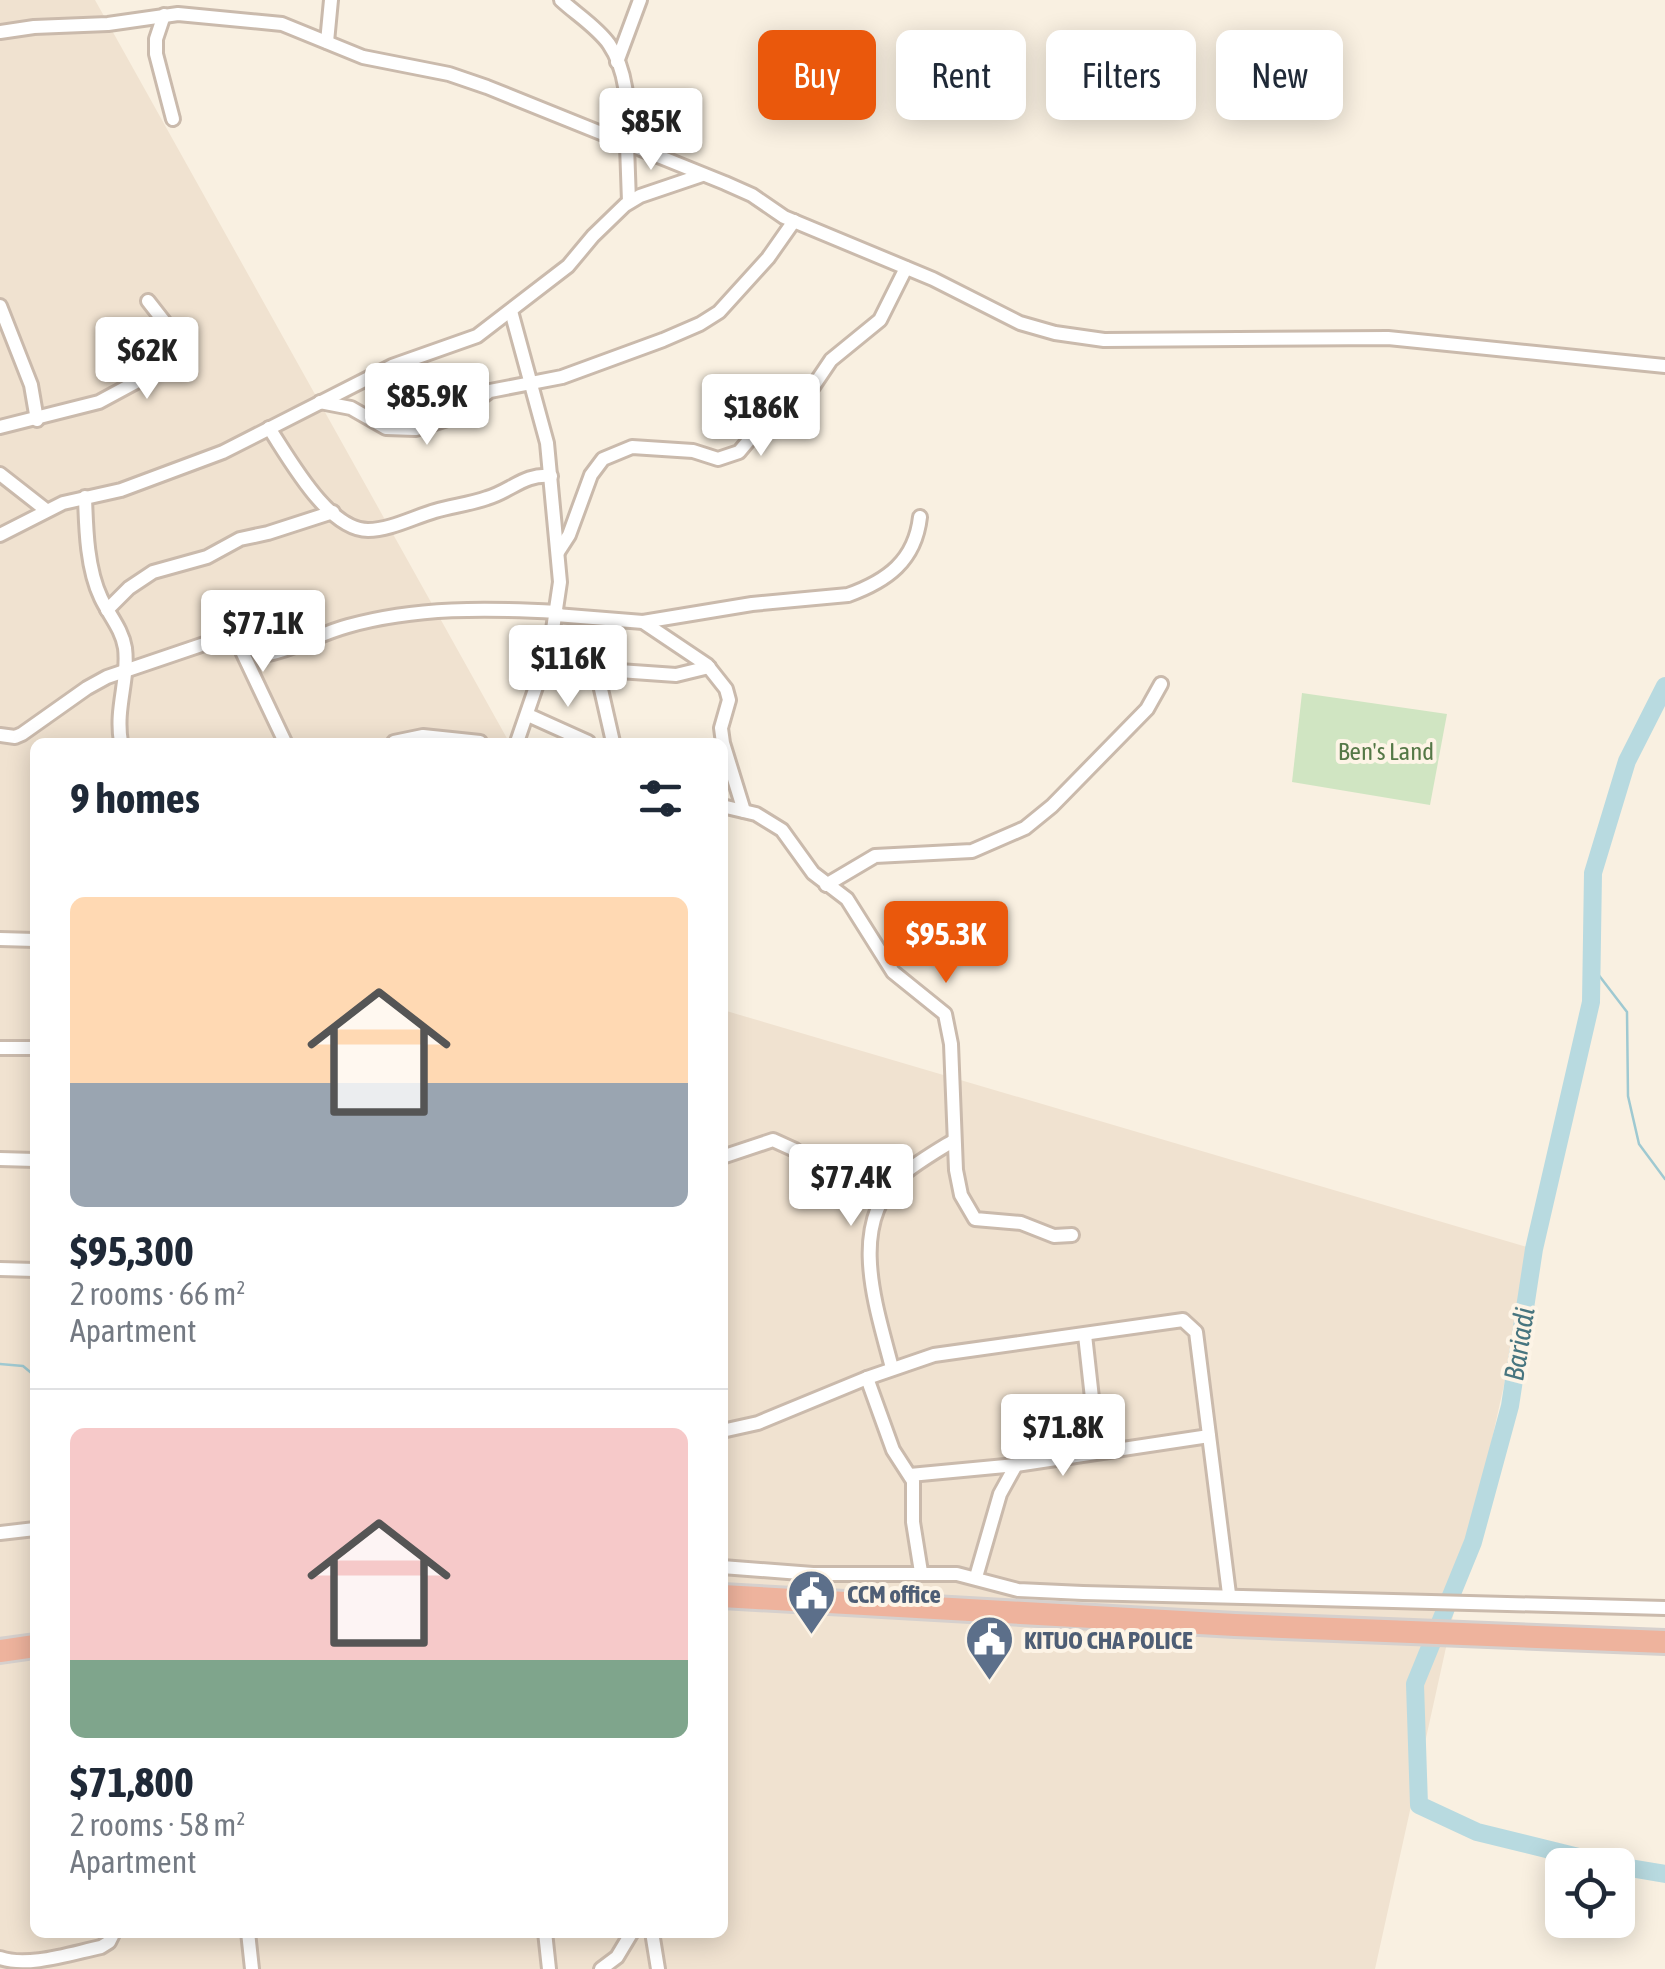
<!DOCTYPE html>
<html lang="en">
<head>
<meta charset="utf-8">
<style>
	:root { --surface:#fff; --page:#f6f6f7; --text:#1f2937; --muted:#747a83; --line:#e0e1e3; --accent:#ea580c }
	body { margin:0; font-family:"Asap Condensed",sans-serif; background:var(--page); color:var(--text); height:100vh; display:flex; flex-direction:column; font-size:38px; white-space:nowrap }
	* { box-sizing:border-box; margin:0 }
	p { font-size:32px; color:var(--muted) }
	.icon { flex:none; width:55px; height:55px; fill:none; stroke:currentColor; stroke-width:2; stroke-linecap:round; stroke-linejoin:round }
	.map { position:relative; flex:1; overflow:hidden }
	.side { position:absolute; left:30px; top:738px; width:698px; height:1200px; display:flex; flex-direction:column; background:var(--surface); border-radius:15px; box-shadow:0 5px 25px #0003 }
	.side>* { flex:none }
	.hud { position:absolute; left:758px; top:30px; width:758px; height:90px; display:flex; gap:20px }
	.buttons { position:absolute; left:1545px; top:1848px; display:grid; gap:20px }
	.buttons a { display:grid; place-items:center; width:90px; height:90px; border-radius:15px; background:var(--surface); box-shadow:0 5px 25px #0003; font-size:50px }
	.price { position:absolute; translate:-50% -85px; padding:0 22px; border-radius:10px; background:#fff; color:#222; font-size:32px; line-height:65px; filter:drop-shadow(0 2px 5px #0008) }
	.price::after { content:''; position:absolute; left:50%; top:60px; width:30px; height:22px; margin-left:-15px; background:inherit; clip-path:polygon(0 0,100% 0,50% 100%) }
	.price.on { background:var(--accent); color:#fff }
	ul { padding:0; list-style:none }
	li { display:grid; align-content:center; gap:20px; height:530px; padding:0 40px }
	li+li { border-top:2px solid var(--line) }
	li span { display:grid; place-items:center; height:310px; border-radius:15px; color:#555 }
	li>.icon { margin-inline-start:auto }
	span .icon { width:180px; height:180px; fill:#fffc; stroke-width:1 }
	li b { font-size:42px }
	h2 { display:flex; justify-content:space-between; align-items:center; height:120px; padding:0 40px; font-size:42px }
	.chip { padding:0 35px; border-radius:15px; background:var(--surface); box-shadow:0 5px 25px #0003; font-size:35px; line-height:90px }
	.chip.on { background:var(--accent); color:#fff }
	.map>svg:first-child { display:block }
	.residential { fill:#f0e2d0 }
	.green { fill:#d0e5c2 }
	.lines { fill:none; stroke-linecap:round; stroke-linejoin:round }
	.stream { stroke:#9fc9d1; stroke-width:2.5 }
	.river { stroke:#b8dae0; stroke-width:18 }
	.street-casing { stroke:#cabaac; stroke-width:18 }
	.highway-casing { stroke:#d6d0cd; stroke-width:28 }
	.street { stroke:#fff; stroke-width:12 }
	.highway { stroke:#eeb39d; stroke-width:22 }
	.labels { text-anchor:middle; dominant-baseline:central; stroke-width:8; stroke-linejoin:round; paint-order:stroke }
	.park-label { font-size:25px; fill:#557847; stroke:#fdf4e6 }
	.service-label { font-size:25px; font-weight:bold; fill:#4e5e75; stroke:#fdf4e6; text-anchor:start }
	.water-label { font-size:28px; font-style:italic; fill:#47757f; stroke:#fdf4e6 }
</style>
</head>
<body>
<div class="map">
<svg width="1665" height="1969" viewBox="0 0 1665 1969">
	<rect width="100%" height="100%" fill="#f9f0e1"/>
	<polygon class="residential" points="0,0 95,0 509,742 35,742 35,1932 722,1932 723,1010 1534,1249 1375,1969 0,1969"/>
	<polygon class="green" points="1302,693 1447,714 1430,805 1292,782"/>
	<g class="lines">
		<g class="stream">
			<polyline points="1591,965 1627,1012 1628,1096 1639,1144 1665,1179"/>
			<polyline points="0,1364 23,1366 35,1376"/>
		</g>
		<g class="river">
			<polyline points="1611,1865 1477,1832 1419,1805 1415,1684 1473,1542 1510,1406 1534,1249 1591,1002 1593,873 1627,761 1665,686"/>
			<polyline points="1618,1866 1665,1874"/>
		</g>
		<defs>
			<g id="street">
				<path d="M561,0C576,14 597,27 609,44C629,73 628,113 629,146"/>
				<polyline points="164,15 156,39 156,54 173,119"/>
				<polyline points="0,32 34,27 108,24 178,14 282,24 363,57 449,74 487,87 725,183 752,195 784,217 933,279 1020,323 1055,333 1104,340 1388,338 1665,366"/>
				<polyline points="327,42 331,0"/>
				<polyline points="617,62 640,0"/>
				<polyline points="627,145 629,202"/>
				<polyline points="0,306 31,385 37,420"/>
				<polyline points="511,311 547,443 560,582 551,643 517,742"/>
				<polyline points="320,402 351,408 386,428 416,429 454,417 490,391 562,377 663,340 700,324 719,312 768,258 794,221"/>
				<polyline points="0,427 99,402 175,361 179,351 166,324 148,301"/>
				<path d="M269,428C289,458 328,530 368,530C390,530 414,517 435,511C452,506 470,504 487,498C511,491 525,473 551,476"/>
				<polyline points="0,474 46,510"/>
				<path d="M85,497C86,529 87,569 101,598C109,615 122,629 125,648C129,680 115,708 121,742"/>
				<polyline points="0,535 63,503 121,490 223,452 392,366 477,336 568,266 593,236 625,205 640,196 702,175"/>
				<polyline points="558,552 569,535 591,475 603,459 632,447 693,451 718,459 739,452 764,422 800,406 831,360 880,320 906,268"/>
				<polyline points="107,610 129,588 153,572 207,557 240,539 268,533 333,512"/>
				<polyline points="556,615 643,622 707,665 726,689 729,700 721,728 723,743 744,811"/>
				<path d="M643,622L752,604L848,595C887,581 915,561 920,517"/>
				<polyline points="238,643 285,742"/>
				<polyline points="551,643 598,676 613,742"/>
				<polyline points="598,676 619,671 676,675 709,667"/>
				<polyline points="528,715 588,742"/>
				<path d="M0,735L15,737L22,734L87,688L107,677L219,639C237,637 250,651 268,654C295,649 321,633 348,626C416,607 487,608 557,612"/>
				<polyline points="394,742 423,736 480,742"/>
				<polyline points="722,806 756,814 782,830 813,873 847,899 893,972 945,1014 951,1044 956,1170 961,1195 975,1219 1021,1223 1054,1236 1072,1235"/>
				<polyline points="826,885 875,856 972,851 1025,828 1052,806 1147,709 1161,684"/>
				<polyline points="0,939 35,940"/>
				<polyline points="0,1048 35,1048"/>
				<polyline points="722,1157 773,1140 795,1150"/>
				<polyline points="0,1159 35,1160"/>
				<polyline points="0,1269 35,1270"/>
				<polyline points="1085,1335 1098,1452"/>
				<path d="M892,1368C877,1309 846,1224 901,1176C916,1163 935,1152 953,1141"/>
				<polyline points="867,1378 893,1450 913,1481 913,1522 921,1572"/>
				<polyline points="722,1431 758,1423 867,1378 934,1355 1183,1320 1196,1332 1229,1594"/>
				<polyline points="910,1475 1016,1465 1209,1436"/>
				<polyline points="0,1533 35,1529"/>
				<polyline points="722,1567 813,1574 957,1574 1018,1590 1083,1593 1665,1608"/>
				<polyline points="976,1577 1000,1494 1016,1465"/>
				<polyline points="248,1932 252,1969"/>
				<polyline points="545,1932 549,1969"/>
				<polyline points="652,1932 658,1969"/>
				<path d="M0,1958C28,1968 72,1953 101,1947L109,1942L114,1932"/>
				<polyline points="601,1969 617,1957 632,1932"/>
			</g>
			<g id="highway">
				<polyline points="722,1596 1235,1625 1665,1642"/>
				<polyline points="0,1651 35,1646"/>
			</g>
		</defs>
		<use href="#street" class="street-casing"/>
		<use href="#highway" class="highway-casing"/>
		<use href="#street" class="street"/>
		<use href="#highway" class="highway"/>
	</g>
	<defs>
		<symbol id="civic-pin" viewBox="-11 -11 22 30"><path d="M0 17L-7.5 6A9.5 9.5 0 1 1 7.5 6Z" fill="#5c6f8a" stroke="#fdf4e6"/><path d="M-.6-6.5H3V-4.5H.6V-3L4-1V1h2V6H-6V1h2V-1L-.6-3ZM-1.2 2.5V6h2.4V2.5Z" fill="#fff"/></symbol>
	</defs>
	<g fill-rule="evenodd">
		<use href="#civic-pin" x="784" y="1566" width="55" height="75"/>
		<use href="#civic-pin" x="962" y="1612" width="55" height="75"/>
	</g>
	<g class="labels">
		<g class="park-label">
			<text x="1386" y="751">Ben's Land</text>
		</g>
		<g class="service-label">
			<text x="847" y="1594">CCM office</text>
			<text x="1024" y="1640">KITUO CHA POLICE</text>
		</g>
		<g class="water-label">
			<text transform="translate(1519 1344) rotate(-81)">Bariadi</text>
		</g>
	</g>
</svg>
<div class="buttons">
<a><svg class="icon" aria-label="locate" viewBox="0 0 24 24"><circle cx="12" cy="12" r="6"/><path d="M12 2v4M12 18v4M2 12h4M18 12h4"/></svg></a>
</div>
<b class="price" style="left:651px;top:173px">$85K</b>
<b class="price" style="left:147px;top:402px">$62K</b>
<b class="price" style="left:427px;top:448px">$85.9K</b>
<b class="price" style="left:761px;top:459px">$186K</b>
<b class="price" style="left:263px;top:675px">$77.1K</b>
<b class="price" style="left:568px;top:710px">$116K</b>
<b class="price on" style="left:946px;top:986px">$95.3K</b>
<b class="price" style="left:851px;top:1229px">$77.4K</b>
<b class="price" style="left:1063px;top:1479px">$71.8K</b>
<div class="hud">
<a class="chip on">Buy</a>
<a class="chip">Rent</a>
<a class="chip">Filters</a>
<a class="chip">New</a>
</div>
<section class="side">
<h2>9 homes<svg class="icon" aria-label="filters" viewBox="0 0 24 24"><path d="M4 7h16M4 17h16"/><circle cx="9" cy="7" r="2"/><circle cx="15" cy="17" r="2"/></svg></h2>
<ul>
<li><span style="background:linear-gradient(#ffd9b3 60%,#9aa5b1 0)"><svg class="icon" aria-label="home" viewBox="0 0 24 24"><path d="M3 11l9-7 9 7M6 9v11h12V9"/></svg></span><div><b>$95,300</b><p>2 rooms · 66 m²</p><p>Apartment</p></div></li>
<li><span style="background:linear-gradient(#f6c9c9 75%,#7fa58c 0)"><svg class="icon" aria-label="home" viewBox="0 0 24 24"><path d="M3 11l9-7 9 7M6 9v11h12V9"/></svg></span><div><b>$71,800</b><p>2 rooms · 58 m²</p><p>Apartment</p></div></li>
</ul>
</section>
</div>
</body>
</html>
